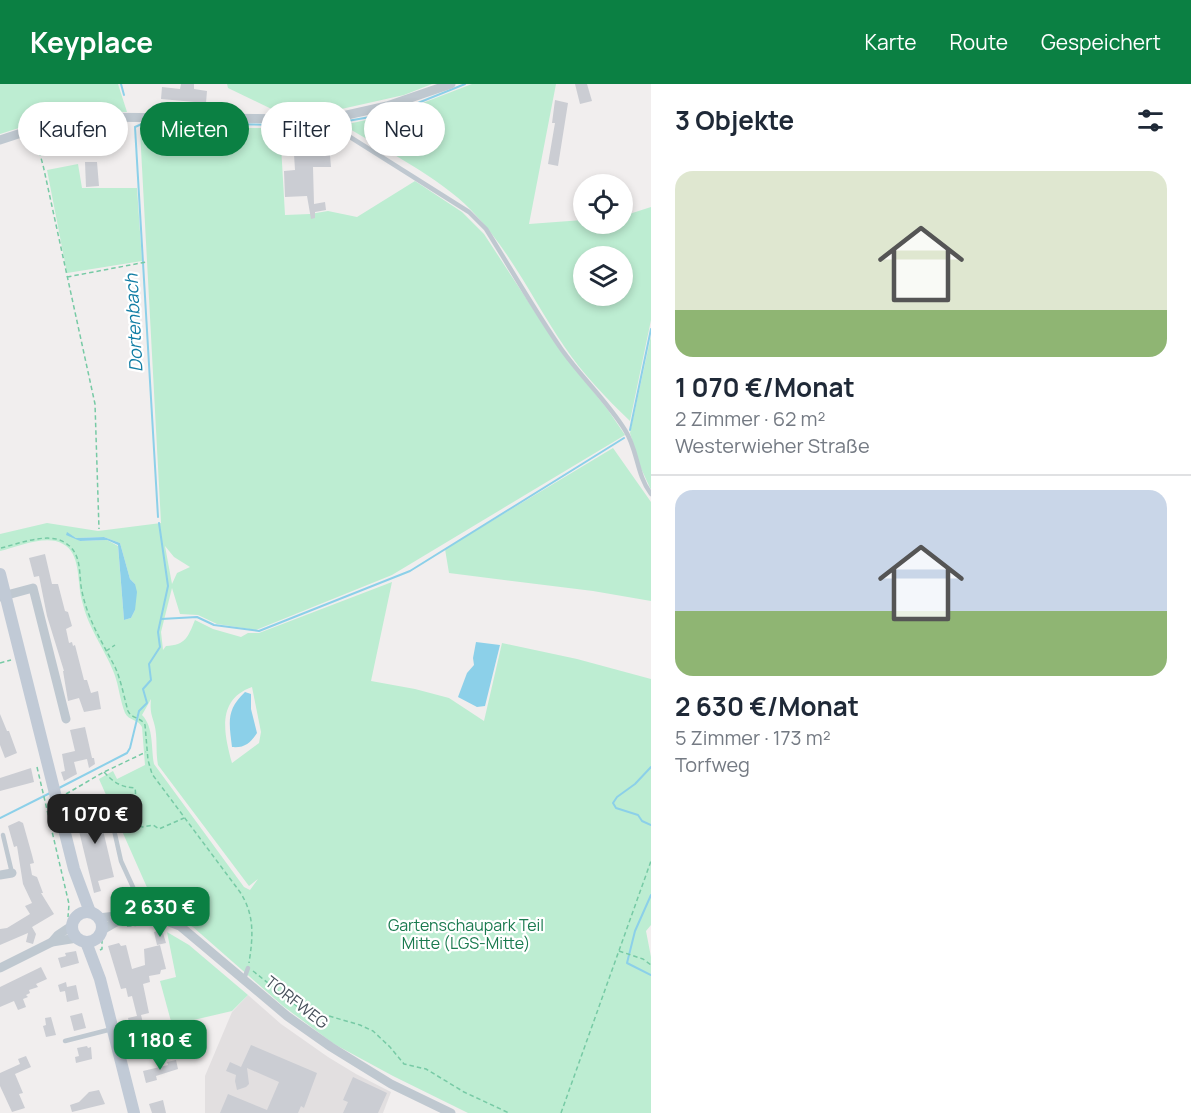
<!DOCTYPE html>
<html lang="de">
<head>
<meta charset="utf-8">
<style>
	:root { --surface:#fff; --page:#f6f6f7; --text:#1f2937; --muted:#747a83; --line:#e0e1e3; --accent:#0b8043 }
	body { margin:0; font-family:Manrope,sans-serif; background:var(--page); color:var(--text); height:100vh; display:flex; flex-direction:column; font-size:22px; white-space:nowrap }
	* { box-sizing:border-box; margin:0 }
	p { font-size:20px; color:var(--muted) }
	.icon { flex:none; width:33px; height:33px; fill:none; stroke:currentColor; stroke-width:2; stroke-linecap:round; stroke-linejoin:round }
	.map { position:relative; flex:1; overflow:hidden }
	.drawer { display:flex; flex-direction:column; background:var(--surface); width:540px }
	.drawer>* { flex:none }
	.banner { position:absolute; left:18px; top:18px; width:543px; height:54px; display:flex; gap:12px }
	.buttons { position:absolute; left:573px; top:90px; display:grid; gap:12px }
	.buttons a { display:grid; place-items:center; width:60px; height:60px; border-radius:50%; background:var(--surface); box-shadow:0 3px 9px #0003; font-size:30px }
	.price { position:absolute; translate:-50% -51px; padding:0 14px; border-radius:12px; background:var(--accent); color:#fff; font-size:20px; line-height:39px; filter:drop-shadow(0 2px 3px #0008) }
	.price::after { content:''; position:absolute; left:50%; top:36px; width:18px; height:14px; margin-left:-9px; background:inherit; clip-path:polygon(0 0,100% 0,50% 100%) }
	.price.on { background:#222; color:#fff }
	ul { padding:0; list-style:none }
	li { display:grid; align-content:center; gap:12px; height:318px; padding:0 24px }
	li+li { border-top:2px solid var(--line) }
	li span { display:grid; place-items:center; height:186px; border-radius:18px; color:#555 }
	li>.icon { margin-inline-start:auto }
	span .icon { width:108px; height:108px; fill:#fffc; stroke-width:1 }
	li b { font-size:26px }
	h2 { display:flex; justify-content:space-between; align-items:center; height:72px; padding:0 24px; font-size:26px }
	.tag { padding:0 21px; border-radius:27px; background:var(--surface); box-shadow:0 3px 9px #0003; font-size:21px; line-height:54px }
	.tag.on { background:var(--accent); color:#fff }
	header { display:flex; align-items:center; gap:36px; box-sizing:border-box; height:84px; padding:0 30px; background:var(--accent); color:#fff }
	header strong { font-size:28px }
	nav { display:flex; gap:33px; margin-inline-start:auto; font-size:21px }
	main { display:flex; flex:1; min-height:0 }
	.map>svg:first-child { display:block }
	.education { fill:#e2dfe0 }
	.green { fill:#bdedd2; fill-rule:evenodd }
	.water { fill:#8cd0e9 }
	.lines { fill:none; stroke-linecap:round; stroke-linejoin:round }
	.stream { stroke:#8cd0e9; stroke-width:2 }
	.building { fill:#cbcdd3 }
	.path { stroke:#77caa5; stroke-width:1.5; stroke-dasharray:4.5 3; stroke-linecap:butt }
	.service { stroke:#bfc8d0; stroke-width:4.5 }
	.minor { stroke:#bfc8d0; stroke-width:9 }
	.secondary { stroke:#c1cad6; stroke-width:12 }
	.labels { text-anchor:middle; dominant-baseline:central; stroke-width:4.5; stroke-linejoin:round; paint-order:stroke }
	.park-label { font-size:16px; fill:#1a7a4f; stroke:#fff }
	.street-label { font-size:16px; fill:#47505b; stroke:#fff }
	.water-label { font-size:18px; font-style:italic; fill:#117da4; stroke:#fff }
</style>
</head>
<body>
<header>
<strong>Keyplace</strong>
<nav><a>Karte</a><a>Route</a><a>Gespeichert</a></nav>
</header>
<main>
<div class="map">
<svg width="651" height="1029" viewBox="0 0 651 1029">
	<rect width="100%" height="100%" fill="#f1eeee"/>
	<polygon class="education" points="248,911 281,940 328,973 356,990 391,1008 383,1029 205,1029 205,992 232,928"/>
	<g class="green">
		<polygon points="0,0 118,0 127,28 83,27 63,30 0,50"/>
		<polygon points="227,0 432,0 404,11 328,28 284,31 228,4"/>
		<path d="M472,0H556L529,140L583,136L584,140H622L623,132L651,123V236L630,337C606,314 582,289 564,262C533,216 510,166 471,126C439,93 383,65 343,41L394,30ZM584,172H622V212H584Z"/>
		<path d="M143,44H280L285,131L310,130L328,127L357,133L415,97L462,128L484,150L560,266L608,326L625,351L392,491L256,546L217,540L198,531L180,530L172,504L161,548L163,566L166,562C186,561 188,553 195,536L213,545L241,553L248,549H259L392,498L371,597L415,605L449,614L484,637L502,559L577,575L651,595V841L646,847L651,873V1029H468L393,992L334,960L283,922L193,843L170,831L157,826L99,695L113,687L117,695L145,681L142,643C138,635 129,637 125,629C120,617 119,602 114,589C104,564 88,544 82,517C77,498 81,469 63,460C46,450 18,463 0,467V450L47,439L98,447L161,439L140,46ZM68,449L76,454L104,453L120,459L130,495L135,500V526L131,534L124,536L118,462L107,456L80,457ZM165,462L174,473L190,483L177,489L172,500ZM252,603L261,648L259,659L232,679C224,650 216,616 252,603ZM151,615C149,633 155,635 156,650C157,661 156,670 158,681L249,802L258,795L250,806L244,803L154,680C151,665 154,643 142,631Z"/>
		<polygon points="78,80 82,104 137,104 142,177 67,189 47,86"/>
		<polygon points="651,252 651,406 639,380 630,349"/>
		<polygon points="613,364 651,418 651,517 593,507 449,489 445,465"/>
		<polygon points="167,848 189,861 248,911 232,927 172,941 160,897 176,893"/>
	</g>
	<g class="water">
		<polygon points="67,448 76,454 104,453 120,459 130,495 135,500 137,508 135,526 131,534 124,536 118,461 107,456 80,457 66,451"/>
		<polygon points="476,558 500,561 485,622 477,623 458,613 467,589 474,581 473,574"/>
		<path d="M245,608L251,610V625L257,649C250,659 245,664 232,663C229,638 226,626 245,608Z"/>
	</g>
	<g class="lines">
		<g class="stream">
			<polyline points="121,0 124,11"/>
			<polyline points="336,39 393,29 465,0"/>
			<polyline points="291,41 320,41"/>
			<polyline points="630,346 651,245"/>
			<polyline points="158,433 135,43 144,39 283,41"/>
			<polyline points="161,535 197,533 214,541 259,547 410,487 624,354"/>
			<polyline points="651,683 635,700 617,713 613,719 616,724 638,731 642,737 651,741"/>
			<polyline points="59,704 127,669 130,664 139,627 147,619 143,605 151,596 149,580 160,563 158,548 168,502 159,439"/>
			<polyline points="0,734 52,708"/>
			<polyline points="651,811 635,847 627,879 651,891"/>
		</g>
	</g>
	<g class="building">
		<polygon points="181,0 194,0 194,5 207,7 206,19 161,15 162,3 180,5"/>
		<polygon points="575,0 587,0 592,17 580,20"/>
		<polygon points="555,16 568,19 558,82 548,80 555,39 552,39"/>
		<polygon points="84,49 96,49 97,60 84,61"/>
		<polygon points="60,53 63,63 52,67 49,56"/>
		<polygon points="294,70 330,71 331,83 313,83 314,120 325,118 326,126 315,128 315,134 311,135 307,112 285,113 284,87 295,86"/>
		<polygon points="85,78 97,78 99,102 86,103"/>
		<polygon points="45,470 52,500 58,500 65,527 68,528 72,542 66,545 69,559 72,558 73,562 75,561 84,596 87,596 91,609 98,607 101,625 84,628 79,614 68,617 63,587 64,587 47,532 39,492 34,493 29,474"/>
		<polygon points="0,630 7,647 9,647 17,669 5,674 0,661"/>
		<polygon points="85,643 92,674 94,674 95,680 89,684 87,675 74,678 77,690 64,697 61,688 65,687 62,670 75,667 70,646"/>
		<polygon points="31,684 34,698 0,707 0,694"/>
		<polygon points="100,719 106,745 103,746 114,793 98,797 101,807 94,809 79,747 83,742 78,724"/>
		<polygon points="19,737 23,739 32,771 34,779 30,780 32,791 37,793 43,809 41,809 54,830 32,843 36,850 33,860 26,858 28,849 0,861 0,845 7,844 30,830 25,822 32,819 23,800 17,762 14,763 8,742"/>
		<polygon points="160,846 161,850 163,849 166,859 157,861 154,848"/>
		<polygon points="119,859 121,862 126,861 132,885 145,881 144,865 160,861 166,885 161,886 160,890 149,892 150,898 143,900 149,929 141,931 144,943 131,946 128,934 137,932 132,912 128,913 126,904 121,905 108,862"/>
		<polygon points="76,867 79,879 61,884 58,874 66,872 65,869"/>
		<polygon points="41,883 47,895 36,900 38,903 29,906 30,909 26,911 28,913 23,915 26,923 18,926 14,917 0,923 0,903"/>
		<polygon points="66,898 67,903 76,901 79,915 67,918 65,907 60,908 58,901"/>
		<polygon points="82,929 86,944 74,947 70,932"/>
		<polygon points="51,933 56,951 46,953 43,942 46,941 45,934"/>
		<polygon points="160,950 163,962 138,969 136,957"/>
		<polygon points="251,961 317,989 304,1024 301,1022 298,1029 220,1029 228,1010 267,1026 279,998 247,984 249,1000 246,1003 237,1006 235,997 236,991 226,987 230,978 241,983"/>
		<polygon points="87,962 88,964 91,963 92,975 76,979 75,973 79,972 77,964"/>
		<polygon points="26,972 31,983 15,990 23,1009 19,1010 25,1024 12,1028 0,1002 0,989 20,980 18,975"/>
		<polygon points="176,976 178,985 156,992 157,996 146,999 143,987 168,981 167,978"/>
		<polygon points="353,993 387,1009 378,1029 343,1029 348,1018 343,1016"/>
		<polygon points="99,1006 105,1020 72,1028 70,1021 79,1018 89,1008"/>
		<polygon points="163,1016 166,1029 152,1029 149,1020"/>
	</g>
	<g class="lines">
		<g class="path">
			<polyline points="35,53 43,81 95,320 99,445"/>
			<polyline points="67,193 146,178"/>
			<path d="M1,464C18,460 47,448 64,458C81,468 79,485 81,502C86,533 101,556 115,583C121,596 124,613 128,627C132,635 141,633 145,641L148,676L152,690L240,808C255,831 253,853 249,879"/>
			<polyline points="106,567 115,561"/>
			<polyline points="0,579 11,576"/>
			<polyline points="37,683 69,820 68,833"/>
			<path d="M104,688C114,699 121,703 135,704C138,719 126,731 142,743L153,741L159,745L184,734"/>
			<polyline points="66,710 104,688 146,668"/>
			<polyline points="127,842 140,841"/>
			<polyline points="100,866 102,865 102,855"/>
			<polyline points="619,867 643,875 651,881"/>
			<polyline points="253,887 298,923 360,941 373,947 390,963 404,980 426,985 464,1008 509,1029"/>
			<polyline points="561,1029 651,777"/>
		</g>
		<g class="service">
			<path d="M329,35L331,41L469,128L486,145C511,185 535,227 562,266C582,294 607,317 625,346C638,366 636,390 651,410"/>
			<polyline points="112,737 121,777 138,814 138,832"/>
			<polyline points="3,751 12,789"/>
			<polyline points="244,895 248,884"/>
			<polyline points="65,957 112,945"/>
		</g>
		<g class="minor">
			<polyline points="0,56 64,35 83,33 329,35 387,22 451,0"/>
			<polyline points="0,513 33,504 66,635"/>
			<polyline points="0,791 12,789"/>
			<path d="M99,834C127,829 154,831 180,842L287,932L331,963L391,1000L451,1029"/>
			<polyline points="102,846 123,834"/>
			<polyline points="52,858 58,851 73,841"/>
			<polyline points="0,884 52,858 77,854"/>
		</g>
		<g class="secondary">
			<polyline points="0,490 74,785 90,828"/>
			<circle cx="87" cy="843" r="15"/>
			<polyline points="86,858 100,895 134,1029"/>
		</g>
	</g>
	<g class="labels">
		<g class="park-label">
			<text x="466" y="841">Gartenschaupark Teil<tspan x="466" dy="18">Mitte (LGS-Mitte)</tspan></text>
		</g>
		<g class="street-label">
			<text transform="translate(297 918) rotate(38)">TORFWEG</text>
		</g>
		<g class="water-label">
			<text transform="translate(133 239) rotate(-93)">Dortenbach</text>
		</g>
	</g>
</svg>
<div class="buttons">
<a><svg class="icon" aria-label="locate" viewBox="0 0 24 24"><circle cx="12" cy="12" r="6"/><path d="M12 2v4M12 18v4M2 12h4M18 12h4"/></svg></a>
<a><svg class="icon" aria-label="layers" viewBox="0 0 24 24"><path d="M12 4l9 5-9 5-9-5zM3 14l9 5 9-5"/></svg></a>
</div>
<b class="price on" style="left:95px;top:761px">1 070 €</b>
<b class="price" style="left:160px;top:854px">2 630 €</b>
<b class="price" style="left:160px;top:987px">1 180 €</b>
<div class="banner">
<a class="tag">Kaufen</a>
<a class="tag on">Mieten</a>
<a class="tag">Filter</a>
<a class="tag">Neu</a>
</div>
</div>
<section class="drawer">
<h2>3 Objekte<svg class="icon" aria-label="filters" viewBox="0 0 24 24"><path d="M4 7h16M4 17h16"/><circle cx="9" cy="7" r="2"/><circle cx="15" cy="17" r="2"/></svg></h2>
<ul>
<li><span style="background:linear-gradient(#dfe7d0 75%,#8fb573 0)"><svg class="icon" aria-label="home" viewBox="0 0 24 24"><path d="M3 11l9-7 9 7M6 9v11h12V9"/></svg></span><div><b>1 070 €/Monat</b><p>2 Zimmer · 62 m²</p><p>Westerwieher Straße</p></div></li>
<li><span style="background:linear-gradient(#c9d6e8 65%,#8fb573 0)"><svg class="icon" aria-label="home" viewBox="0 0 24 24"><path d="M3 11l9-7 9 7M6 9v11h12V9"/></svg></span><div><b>2 630 €/Monat</b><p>5 Zimmer · 173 m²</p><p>Torfweg</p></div></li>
</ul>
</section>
</main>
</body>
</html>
